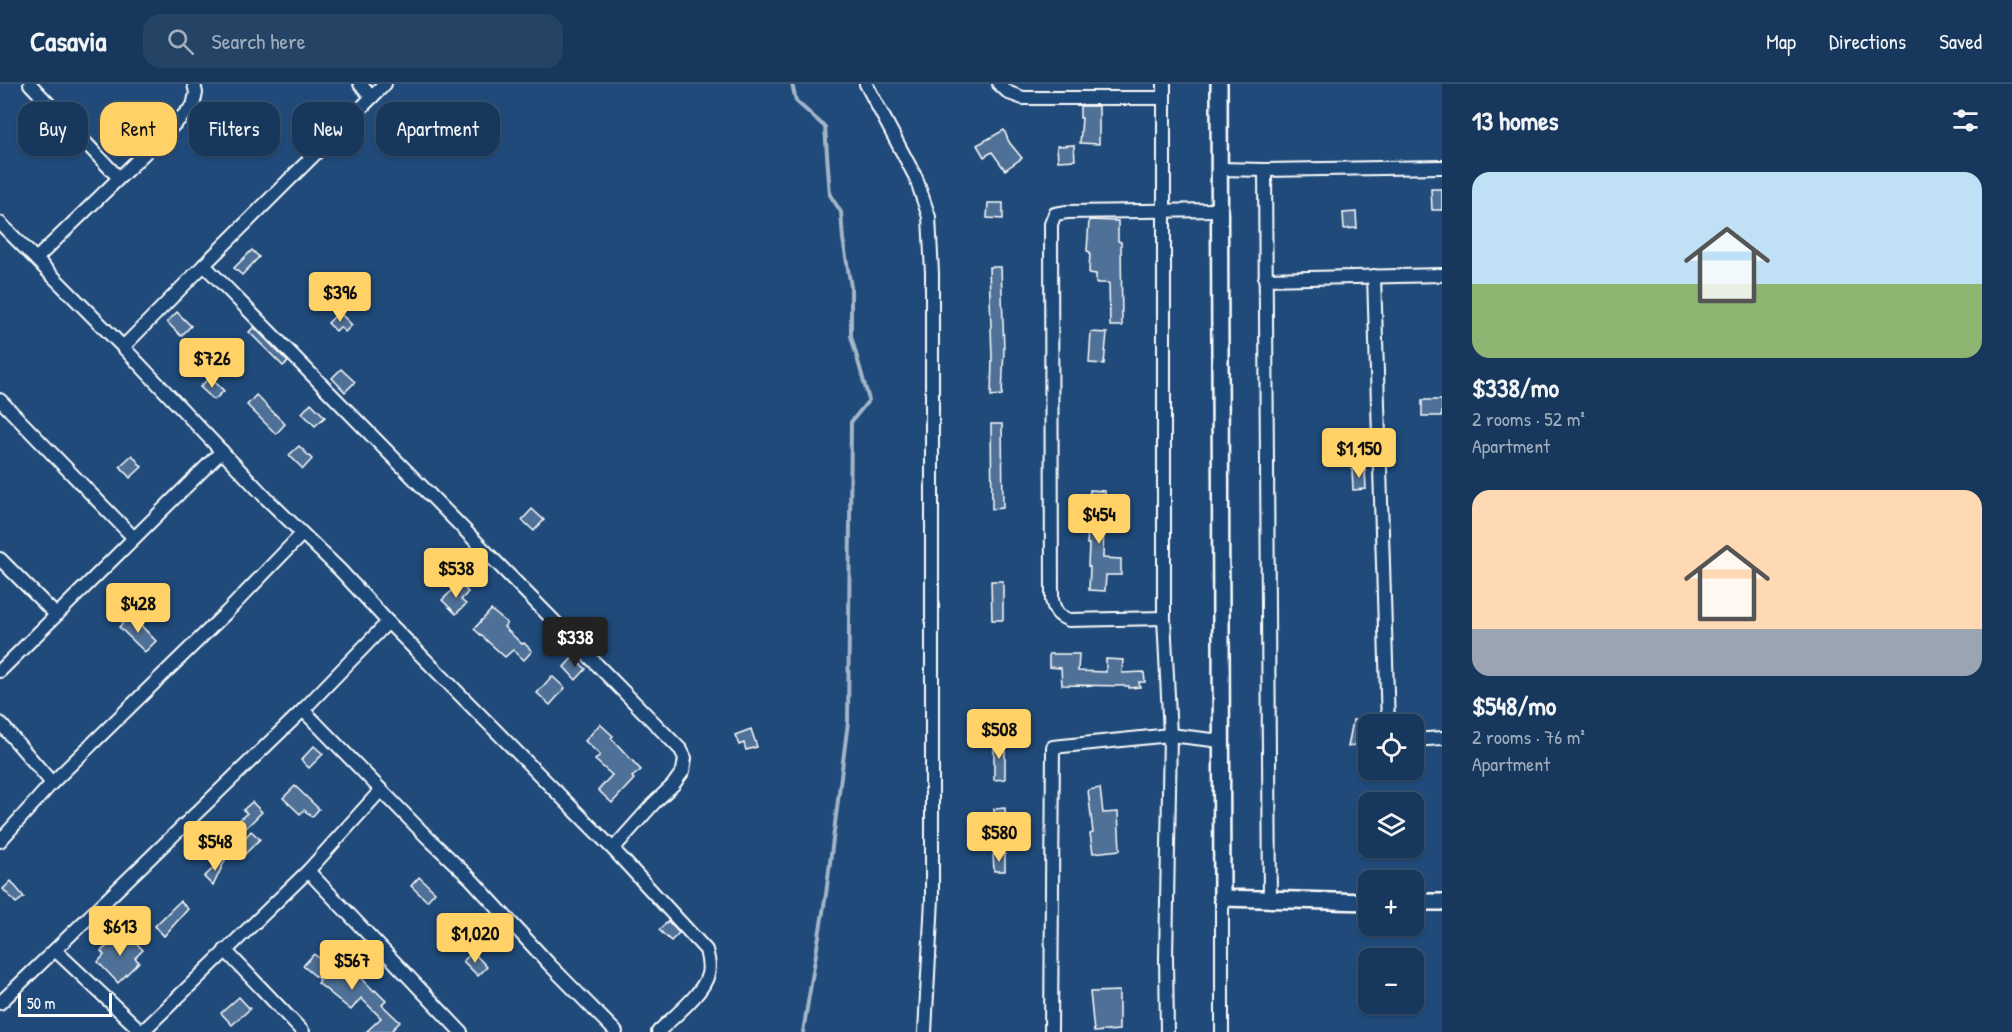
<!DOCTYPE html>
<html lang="en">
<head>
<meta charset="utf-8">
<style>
	:root { --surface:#17385c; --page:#244365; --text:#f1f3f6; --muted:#9eacbb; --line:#365272; --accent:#ffd166 }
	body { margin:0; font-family:"Patrick Hand",sans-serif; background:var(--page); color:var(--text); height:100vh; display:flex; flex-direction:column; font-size:22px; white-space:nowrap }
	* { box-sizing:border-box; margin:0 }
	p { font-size:20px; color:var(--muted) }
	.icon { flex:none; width:33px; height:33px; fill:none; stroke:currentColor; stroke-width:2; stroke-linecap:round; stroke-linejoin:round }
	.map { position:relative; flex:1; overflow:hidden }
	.details { display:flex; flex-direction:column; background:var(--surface); width:570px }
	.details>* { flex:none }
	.top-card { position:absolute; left:18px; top:18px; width:570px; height:54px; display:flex; gap:12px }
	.fabs { position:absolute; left:1358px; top:630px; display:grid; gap:12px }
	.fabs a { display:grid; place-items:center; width:66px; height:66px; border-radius:12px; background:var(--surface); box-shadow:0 2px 4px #0004,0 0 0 2px var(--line); font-size:30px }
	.scale { position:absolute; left:18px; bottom:15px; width:94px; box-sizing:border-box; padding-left:6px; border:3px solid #fff; border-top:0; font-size:16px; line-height:21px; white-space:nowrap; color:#fff; -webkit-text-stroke:4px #1f4a7a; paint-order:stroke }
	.price { position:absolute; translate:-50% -51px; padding:0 14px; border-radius:6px; background:var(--accent); color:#111; font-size:20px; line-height:39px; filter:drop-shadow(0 2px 3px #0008) }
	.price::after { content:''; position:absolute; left:50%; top:36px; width:18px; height:14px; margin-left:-9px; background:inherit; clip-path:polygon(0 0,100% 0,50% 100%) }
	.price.on { background:#222; color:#fff }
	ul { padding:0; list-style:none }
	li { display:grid; align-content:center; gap:12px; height:318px; padding:0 30px }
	li span { display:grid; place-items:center; height:186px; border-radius:18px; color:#555 }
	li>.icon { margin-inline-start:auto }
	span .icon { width:108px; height:108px; fill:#fffc; stroke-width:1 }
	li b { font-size:26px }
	h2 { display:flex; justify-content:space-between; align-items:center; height:72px; padding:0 30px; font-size:26px }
	.pill { padding:0 21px; border-radius:18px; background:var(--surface); box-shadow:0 2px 4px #0004,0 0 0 2px var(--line); font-size:21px; line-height:54px }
	.pill.on { background:var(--accent); color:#111 }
	header { display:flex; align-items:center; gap:36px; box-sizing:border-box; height:84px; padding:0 30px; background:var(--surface); border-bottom:2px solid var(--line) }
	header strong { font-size:28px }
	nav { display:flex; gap:33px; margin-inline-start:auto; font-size:21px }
	.search { width:420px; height:54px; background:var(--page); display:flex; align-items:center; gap:15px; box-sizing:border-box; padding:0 21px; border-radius:18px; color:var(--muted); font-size:22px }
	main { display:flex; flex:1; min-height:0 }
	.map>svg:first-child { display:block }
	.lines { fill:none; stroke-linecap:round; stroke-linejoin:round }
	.stream { stroke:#a3b5c8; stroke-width:4 }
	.building { fill:#507197; stroke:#fff; stroke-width:1.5 }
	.minor-casing { stroke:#fff; stroke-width:16 }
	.tertiary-casing { stroke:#fff; stroke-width:20 }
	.minor { stroke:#1f4a7a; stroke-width:12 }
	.tertiary { stroke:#1f4a7a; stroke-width:15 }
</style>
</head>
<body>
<header>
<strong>Casavia</strong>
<div class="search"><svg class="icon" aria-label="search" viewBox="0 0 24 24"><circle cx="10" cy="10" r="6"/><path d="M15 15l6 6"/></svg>Search here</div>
<nav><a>Map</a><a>Directions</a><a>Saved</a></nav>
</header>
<main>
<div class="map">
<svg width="1442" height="948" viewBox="0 0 1442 948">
	<rect width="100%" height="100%" fill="#1f4a7a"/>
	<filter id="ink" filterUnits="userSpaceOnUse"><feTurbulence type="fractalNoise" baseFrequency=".0167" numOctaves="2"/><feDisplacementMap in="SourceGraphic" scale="12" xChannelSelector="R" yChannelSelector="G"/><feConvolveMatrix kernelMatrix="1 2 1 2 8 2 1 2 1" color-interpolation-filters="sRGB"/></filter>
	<g filter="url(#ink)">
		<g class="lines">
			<polyline class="stream" points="792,0 796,17 825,43 830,111 841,128 843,155 851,203 851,252 869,316 851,338 848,638 826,810 803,948"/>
		</g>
		<g class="building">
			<polygon points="1080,22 1099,22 1099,60 1080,59 1082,34 1080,34"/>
			<polygon points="1004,46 1009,58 1022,74 1005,86 992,68 984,73 977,61"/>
			<polygon points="1074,61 1075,76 1058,77 1057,62"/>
			<polygon points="1431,105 1442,105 1442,126 1432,126"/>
			<polygon points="988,119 1003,119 1003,135 987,134"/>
			<polygon points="1356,128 1357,144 1344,145 1343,129"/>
			<polygon points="1089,136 1118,137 1118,157 1121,158 1122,242 1110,242 1109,199 1096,199 1096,190 1089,189 1090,168 1087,167"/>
			<polygon points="252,166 259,173 242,191 234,184"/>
			<polygon points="989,183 1001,183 1004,265 1002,311 991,312 992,273"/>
			<polygon points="177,228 191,242 181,252 167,238"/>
			<polygon points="339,228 352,241 345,248 340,243 336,247 328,239"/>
			<polygon points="254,243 288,278 283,282 249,248"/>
			<polygon points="1091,248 1107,249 1104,280 1089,279"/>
			<polygon points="341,285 355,298 345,308 332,294"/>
			<polygon points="210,293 224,307 214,316 200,303"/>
			<polygon points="256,311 285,340 276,350 247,321"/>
			<rect x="1422" y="316" width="20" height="16"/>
			<polygon points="311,319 325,333 315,342 302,329"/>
			<polygon points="991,340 1002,340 1003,424 992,425"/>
			<polygon points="299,362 312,375 303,385 289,371"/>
			<polygon points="132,371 142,383 130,394 120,382"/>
			<polygon points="1352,385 1365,385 1366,405 1353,406"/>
			<polygon points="1090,406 1105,407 1103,474 1121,475 1121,491 1106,491 1105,507 1089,506 1090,483 1088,482 1089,460 1087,460"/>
			<polygon points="532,425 544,436 534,447 522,436"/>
			<polygon points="991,497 1003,497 1003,536 992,536"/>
			<polygon points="460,499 468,508 461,516 466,520 456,530 442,516"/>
			<polygon points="491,526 507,539 504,543 522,560 524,559 532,567 524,576 513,566 505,573 474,545"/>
			<polygon points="131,531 156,557 145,568 119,543"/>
			<polygon points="1049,570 1079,570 1078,587 1106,588 1106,575 1123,576 1122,589 1144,588 1145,598 1139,598 1140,603 1129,604 1129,602 1062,601 1061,584 1049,583"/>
			<polygon points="573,573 586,585 576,596 564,583"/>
			<polygon points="552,592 565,604 550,621 537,609"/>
			<polygon points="1353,636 1364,637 1362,654 1363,658 1348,663"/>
			<polygon points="600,640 613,652 611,654 641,686 632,693 634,695 612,719 598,706 612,691 595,676 600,671 585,657"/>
			<polygon points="751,645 757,663 746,666 744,659 739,661 735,651"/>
			<polygon points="1005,656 1005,695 994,696 994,657"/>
			<polygon points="314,662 323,670 309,684 301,676"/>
			<polygon points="295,702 319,725 312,733 304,726 300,730 283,714"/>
			<polygon points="1100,704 1103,729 1118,728 1120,766 1093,769 1090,750 1093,749 1088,706"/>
			<polygon points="252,718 262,728 244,746 237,738 247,729 243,726"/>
			<polygon points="1005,724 1006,741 995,741 994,725"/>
			<polygon points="251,747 260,755 245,770 237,763"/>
			<polygon points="1005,770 1005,787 994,787 993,771"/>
			<polygon points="226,772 227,772 213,802 204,793"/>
			<polygon points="419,793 435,808 427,817 411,802"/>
			<polygon points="11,797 24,813 16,819 3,805"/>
			<polygon points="180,817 188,825 164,852 155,842"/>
			<polygon points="668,837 679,849 671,857 659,846"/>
			<polygon points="125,848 143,866 135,874 139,878 118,899 98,878 104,871 101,867"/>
			<polygon points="473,868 487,883 478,892 463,877"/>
			<polygon points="314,870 336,888 345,877 374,907 375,906 386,917 382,921 400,938 390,948 366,948 381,934 361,914 351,926 318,899 320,896 303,882"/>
			<polygon points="1119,907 1119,946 1094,948 1090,908"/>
			<polygon points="239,913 250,925 232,941 221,929"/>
		</g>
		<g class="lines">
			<defs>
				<g id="minor">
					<polyline points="30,0 118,93"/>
					<polyline points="360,0 372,13"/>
					<polyline points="866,0 916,94 929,133 932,189 932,815 925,948"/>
					<polyline points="999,0 1009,9 1023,14 1164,14"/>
					<polyline points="1164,0 1164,534 1170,651 1166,874 1167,948"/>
					<polyline points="1220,85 1265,86 1442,83"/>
					<polyline points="1265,86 1270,817"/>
					<polyline points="0,139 123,263"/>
					<polyline points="37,174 193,22 196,9 194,0"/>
					<polyline points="204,181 385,0"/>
					<polyline points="1374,192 1388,640"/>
					<polyline points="1265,195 1442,191"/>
					<polyline points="0,316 134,454"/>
					<polyline points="0,475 56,531"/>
					<path d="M1164,534L1069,536C1058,532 1055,528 1052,516L1051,140L1055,130L1067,128L1219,126"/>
					<polyline points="0,587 222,367"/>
					<polyline points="303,626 428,754 472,796 550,881 616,948"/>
					<polyline points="0,639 52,699 0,757"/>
					<polyline points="1413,656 1442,654"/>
					<polyline points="52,699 226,529 302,450"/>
					<path d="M613,765L654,719L673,701L683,687L685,674L681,666L204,181L123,263L268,416L340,486L388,538L613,765L706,866C708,874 710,882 708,890C704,909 672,934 658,948"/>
					<polyline points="308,787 461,948"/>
					<polyline points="1222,814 1222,948"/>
					<polyline points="225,866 303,948"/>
					<polyline points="56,867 142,948"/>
					<polyline points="0,919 303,626 388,538"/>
					<polyline points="142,948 308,787 381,706"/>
					<polyline points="1051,948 1053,663 1170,651 1221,657"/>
				</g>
				<g id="tertiary">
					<polyline points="1219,0 1222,814 1368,818"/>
					<polyline points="1413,818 1442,818"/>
				</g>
			</defs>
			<use href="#minor" class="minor-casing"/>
			<use href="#tertiary" class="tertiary-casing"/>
			<use href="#minor" class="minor"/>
			<use href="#tertiary" class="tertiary"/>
		</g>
	</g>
</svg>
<div class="fabs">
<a><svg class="icon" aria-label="locate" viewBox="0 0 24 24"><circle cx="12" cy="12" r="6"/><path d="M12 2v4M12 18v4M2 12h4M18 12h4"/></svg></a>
<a><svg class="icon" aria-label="layers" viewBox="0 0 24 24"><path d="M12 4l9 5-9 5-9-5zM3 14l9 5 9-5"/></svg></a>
<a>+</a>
<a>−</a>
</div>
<div class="scale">50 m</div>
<b class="price" style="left:340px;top:239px">$396</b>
<b class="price" style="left:212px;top:305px">$726</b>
<b class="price" style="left:1359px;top:395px">$1,150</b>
<b class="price" style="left:1099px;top:461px">$454</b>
<b class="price" style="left:456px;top:515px">$538</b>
<b class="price" style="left:138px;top:550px">$428</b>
<b class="price on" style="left:575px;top:584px">$338</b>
<b class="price" style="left:999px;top:676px">$508</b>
<b class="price" style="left:999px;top:779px">$580</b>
<b class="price" style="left:215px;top:788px">$548</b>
<b class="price" style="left:120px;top:873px">$613</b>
<b class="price" style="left:475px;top:880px">$1,020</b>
<b class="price" style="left:352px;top:907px">$567</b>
<div class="top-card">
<a class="pill">Buy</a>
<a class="pill on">Rent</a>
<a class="pill">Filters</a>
<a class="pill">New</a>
<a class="pill">Apartment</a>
</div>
</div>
<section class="details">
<h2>13 homes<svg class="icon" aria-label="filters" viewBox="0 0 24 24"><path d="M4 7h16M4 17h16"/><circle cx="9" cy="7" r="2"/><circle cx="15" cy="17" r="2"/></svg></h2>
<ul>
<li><span style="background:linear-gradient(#bfe0f5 60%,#8fb573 0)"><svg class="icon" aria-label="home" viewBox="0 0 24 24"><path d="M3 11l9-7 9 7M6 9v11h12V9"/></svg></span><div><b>$338/mo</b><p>2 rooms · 52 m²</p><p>Apartment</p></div></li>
<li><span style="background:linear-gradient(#ffd9b3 75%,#9aa5b1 0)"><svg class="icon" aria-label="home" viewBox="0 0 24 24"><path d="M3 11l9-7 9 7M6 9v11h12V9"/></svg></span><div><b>$548/mo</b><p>2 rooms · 76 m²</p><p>Apartment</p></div></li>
</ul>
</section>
</main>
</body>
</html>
